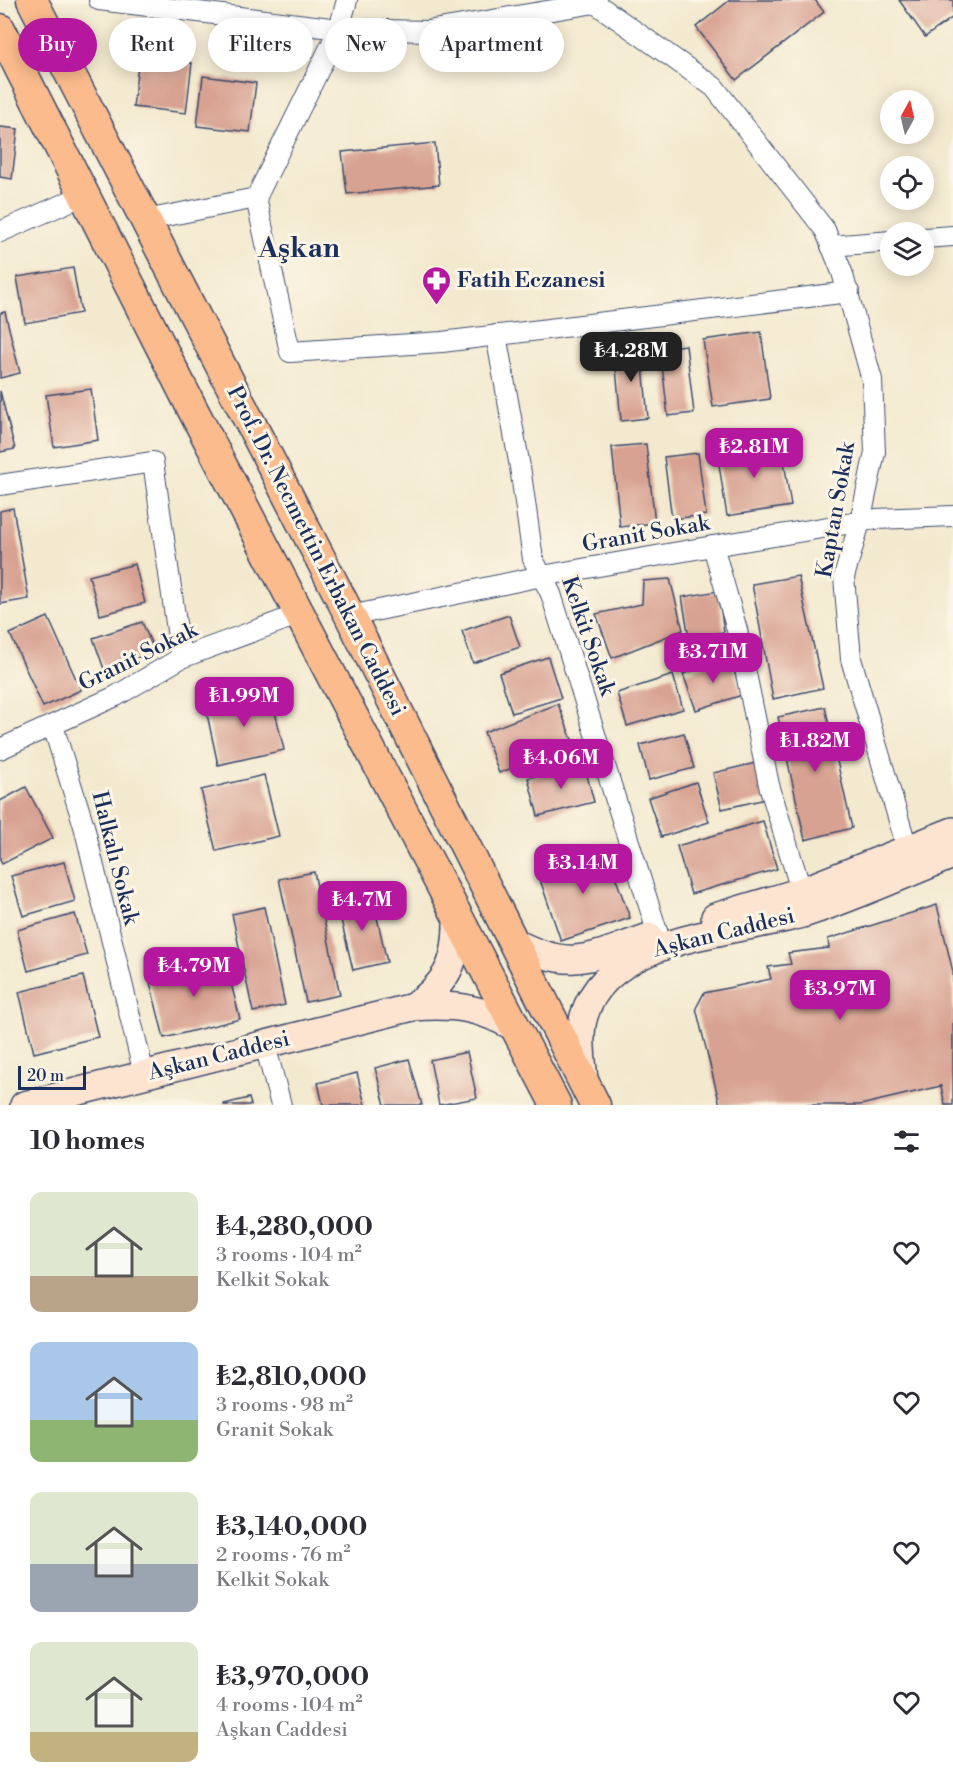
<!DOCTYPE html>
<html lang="en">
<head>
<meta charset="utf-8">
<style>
	:root { --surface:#fff; --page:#f2f2f3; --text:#2b2b33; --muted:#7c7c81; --accent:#b5179e }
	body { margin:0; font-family:"Libre Bodoni",serif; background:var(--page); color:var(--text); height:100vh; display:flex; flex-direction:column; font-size:22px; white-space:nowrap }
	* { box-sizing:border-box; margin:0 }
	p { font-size:20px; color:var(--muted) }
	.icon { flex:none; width:33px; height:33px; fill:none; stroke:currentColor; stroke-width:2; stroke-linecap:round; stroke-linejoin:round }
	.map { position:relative; height:1105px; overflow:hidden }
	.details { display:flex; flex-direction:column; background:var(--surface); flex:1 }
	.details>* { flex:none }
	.top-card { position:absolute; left:18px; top:18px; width:600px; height:54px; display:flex; gap:12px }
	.needle { width:39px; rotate:8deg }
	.buttons { position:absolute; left:880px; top:90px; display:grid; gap:12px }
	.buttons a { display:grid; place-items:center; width:54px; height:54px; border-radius:50%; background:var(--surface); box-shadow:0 3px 15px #0003; font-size:30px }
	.scale { position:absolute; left:18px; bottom:15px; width:68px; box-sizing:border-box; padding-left:6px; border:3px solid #1b2f5e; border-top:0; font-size:16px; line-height:21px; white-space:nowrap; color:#1b2f5e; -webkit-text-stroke:4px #fcf5e5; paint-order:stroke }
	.price { position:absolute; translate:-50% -51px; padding:0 14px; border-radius:12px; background:var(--accent); color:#fff; font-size:20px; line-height:39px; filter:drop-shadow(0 2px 3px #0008) }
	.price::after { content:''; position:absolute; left:50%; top:36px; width:18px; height:14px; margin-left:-9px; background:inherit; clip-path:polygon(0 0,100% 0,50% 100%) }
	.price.on { background:#222; color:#fff }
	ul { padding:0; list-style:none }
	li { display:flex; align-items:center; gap:18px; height:150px; padding:0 30px }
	li span { display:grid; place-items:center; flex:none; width:168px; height:120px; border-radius:12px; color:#555 }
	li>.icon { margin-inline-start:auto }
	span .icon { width:72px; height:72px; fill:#fffc; stroke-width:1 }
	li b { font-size:26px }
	h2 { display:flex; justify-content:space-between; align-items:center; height:72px; padding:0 30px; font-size:26px }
	.pill { padding:0 21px; border-radius:27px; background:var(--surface); box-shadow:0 3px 15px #0003; font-size:21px; line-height:54px }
	.pill.on { background:var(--accent); color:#fff }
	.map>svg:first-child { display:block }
	.building { fill:#d8a292 }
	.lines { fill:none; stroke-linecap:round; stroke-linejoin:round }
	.street-casing { stroke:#3b4b6f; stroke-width:22 }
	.secondary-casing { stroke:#3b4b6f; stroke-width:30 }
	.primary-casing { stroke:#3b4b6f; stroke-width:33 }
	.street { stroke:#fff; stroke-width:20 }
	.secondary { stroke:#fde4d1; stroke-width:27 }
	.primary { stroke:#fbbb8c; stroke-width:30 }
	.labels { text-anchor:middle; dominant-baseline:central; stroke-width:6; stroke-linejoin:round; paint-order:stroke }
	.poi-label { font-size:22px; font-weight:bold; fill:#1b2f5e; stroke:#fcf5e5; text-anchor:start }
	.street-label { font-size:22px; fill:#1b2f5e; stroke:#fcf5e5 }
	.district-label { font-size:28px; font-weight:bold; fill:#1b2f5e; stroke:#fcf5e5 }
</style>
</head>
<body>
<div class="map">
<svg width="953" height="1105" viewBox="0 0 953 1105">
	<rect width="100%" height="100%" fill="#fcf5e5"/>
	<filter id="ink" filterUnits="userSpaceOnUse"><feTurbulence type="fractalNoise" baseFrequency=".0167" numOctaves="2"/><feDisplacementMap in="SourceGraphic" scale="12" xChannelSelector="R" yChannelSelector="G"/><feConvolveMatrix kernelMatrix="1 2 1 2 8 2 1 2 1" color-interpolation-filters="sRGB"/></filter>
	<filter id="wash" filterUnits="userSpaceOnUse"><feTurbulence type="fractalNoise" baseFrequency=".008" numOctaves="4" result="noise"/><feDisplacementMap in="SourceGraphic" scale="24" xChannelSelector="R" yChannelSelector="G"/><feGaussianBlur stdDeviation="1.35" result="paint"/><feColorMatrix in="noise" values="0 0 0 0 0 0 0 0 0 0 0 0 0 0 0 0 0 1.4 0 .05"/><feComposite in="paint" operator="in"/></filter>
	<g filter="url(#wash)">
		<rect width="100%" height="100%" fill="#f3e9cf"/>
		<g id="blocks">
			<g class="building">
				<polygon points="730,0 815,0 824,12 736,80 696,27"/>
				<polygon points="899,0 953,0 953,17 925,37"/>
				<polygon points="139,57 192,63 186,113 133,107"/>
				<polygon points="203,76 256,83 250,132 197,126"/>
				<polygon points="0,127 18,129 12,179 0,177"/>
				<polygon points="435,143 439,185 347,194 342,152"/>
				<polygon points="73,268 81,313 25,323 17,277"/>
				<polygon points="5,312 20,373 0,378 0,313"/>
				<polygon points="761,332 770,399 713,407 703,340"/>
				<polygon points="641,345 648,418 621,421 614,348"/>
				<polygon points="686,345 694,413 668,416 660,348"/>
				<polygon points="91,389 98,440 54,447 46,395"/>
				<polygon points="0,391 15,449 0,452"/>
				<polygon points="781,442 791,506 727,516 717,452"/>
				<polygon points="646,444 655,523 620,527 612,447"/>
				<polygon points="698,453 706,515 672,519 664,457"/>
				<polygon points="13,508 29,599 0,604 0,511"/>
				<polygon points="135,564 145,603 100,615 89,576"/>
				<polygon points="798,576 823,688 773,699 752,584"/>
				<polygon points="670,579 683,630 612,658 596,614 642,604 643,581"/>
				<polygon points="718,591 724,632 689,638 682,597"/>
				<polygon points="509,615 520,647 473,663 462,631"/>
				<polygon points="48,617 81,690 43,707 10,634"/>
				<polygon points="142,622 155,652 104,669 93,638"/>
				<polygon points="548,657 561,698 512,713 499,673"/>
				<polygon points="730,658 742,695 696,710 683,674"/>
				<polygon points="673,675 683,709 627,726 617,693"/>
				<polygon points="270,690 284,750 218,765 205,705"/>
				<polygon points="558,704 574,745 499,773 484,732"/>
				<polygon points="825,707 852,828 805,840 778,717"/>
				<polygon points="684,733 694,768 649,780 640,745"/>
				<polygon points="756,763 766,799 722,809 713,773"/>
				<polygon points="584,764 594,802 538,816 528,778"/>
				<polygon points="264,775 279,836 216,851 201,790"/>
				<polygon points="696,782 709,822 661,837 648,798"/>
				<polygon points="26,787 53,838 2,864 0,860 0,801"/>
				<polygon points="763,821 777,869 691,894 677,846"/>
				<polygon points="605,848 630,918 561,941 537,871"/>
				<polygon points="64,862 75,901 23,916 11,876"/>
				<polygon points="314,872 340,995 306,1002 279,879"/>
				<polygon points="372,895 387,962 353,970 337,903"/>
				<polygon points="937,905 953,972 953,1105 945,1105 941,1086 860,1105 720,1105 696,1008 704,993 771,979 768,967 791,964 788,953 829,948 828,939"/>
				<polygon points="264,907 285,1005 253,1012 232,914"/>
				<polygon points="75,914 87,955 28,971 17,930"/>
				<polygon points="225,959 240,1019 164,1038 149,978"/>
				<polygon points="83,976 98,1037 34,1053 19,992"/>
				<polygon points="467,1052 477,1098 439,1105 430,1060"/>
				<polygon points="409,1059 422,1105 385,1105 375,1068"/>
				<polygon points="357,1073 365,1105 323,1105 318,1083"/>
				<polygon points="249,1098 251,1105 224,1105 224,1104"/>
			</g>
		</g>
	</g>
	<g filter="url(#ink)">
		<use href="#blocks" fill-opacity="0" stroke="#3b4b6f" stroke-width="1.5"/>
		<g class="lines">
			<defs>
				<g id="street">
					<polyline points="99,0 339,29 427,31 595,3 596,0"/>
					<polyline points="595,3 714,87 825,230 842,272 872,380 875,452 860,522 844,577 851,659 911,861"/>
					<polyline points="256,198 290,352 442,342 849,292"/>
					<polyline points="146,220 256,198 339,29 347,0"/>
					<polyline points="0,232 84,195"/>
					<polyline points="924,238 953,236"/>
					<polyline points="831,246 891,241"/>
					<polyline points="496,335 520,467 533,559 551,594 662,947"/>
					<polyline points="0,485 153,462 181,658"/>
					<polyline points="713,546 737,630 769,785 805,903"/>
					<polyline points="350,616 542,576 713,546 876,519 953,516"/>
					<polyline points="53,726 84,826 144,1074"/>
					<polyline points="0,749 116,696 181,658 300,614"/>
					<polyline points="265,1045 281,1105"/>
				</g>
				<g id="secondary">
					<polyline points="715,917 802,891 953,831"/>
					<path d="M512,941C572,973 590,957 649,937"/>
					<path d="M413,1007C450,981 458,959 457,915"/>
					<path d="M584,1080C582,1059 578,1037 584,1016C608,933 741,934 809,912C858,896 905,874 953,855"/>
					<path d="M24,1105L413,1007C456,1004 479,1007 516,1028"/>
				</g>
				<g id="primary">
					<polyline points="32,0 350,616 595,1105"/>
					<polyline points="0,29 194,412 556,1105"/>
				</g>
			</defs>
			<use href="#street" class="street-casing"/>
			<use href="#secondary" class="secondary-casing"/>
			<use href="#primary" class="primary-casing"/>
			<use href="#street" class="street"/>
			<use href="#secondary" class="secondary"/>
			<use href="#primary" class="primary"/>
		</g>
	</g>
	<defs>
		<symbol id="pharmacy-pin" viewBox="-11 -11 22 30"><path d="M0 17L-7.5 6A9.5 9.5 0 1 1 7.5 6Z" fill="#b5179e" stroke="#fcf5e5"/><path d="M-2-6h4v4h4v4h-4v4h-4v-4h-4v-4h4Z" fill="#fff"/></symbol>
	</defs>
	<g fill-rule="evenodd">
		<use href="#pharmacy-pin" x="420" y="264" width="33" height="45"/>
	</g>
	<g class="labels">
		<g class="poi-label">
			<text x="457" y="280">Fatih Eczanesi</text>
		</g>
		<g class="street-label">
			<text transform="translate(836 510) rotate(-80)">Kaptan Sokak</text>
			<text transform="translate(646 534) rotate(-10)">Granit Sokak</text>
			<text transform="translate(316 551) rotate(63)">Prof. Dr. Necmettin Erbakan Caddesi</text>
			<text transform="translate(588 636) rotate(71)">Kelkit Sokak</text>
			<text transform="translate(138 657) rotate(-26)">Granit Sokak</text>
			<text transform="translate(115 858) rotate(76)">Halkalı Sokak</text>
			<text transform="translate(724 933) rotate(-14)">Aşkan Caddesi</text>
			<text transform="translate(219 1056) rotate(-14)">Aşkan Caddesi</text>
		</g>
		<g class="district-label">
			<text x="299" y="248">Aşkan</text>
		</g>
	</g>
</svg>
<div class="buttons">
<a><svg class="needle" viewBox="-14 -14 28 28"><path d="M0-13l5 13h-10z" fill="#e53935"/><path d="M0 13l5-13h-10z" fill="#7c7c81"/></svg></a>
<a><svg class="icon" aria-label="locate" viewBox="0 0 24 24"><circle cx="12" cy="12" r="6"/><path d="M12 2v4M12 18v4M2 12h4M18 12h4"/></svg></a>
<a><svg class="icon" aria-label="layers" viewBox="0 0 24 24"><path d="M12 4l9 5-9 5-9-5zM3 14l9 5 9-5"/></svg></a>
</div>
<div class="scale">20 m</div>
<b class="price on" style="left:631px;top:383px">₺4.28M</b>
<b class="price" style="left:754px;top:479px">₺2.81M</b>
<b class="price" style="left:713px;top:684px">₺3.71M</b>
<b class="price" style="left:244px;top:728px">₺1.99M</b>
<b class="price" style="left:815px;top:773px">₺1.82M</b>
<b class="price" style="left:561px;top:790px">₺4.06M</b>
<b class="price" style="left:583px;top:895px">₺3.14M</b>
<b class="price" style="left:362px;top:932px">₺4.7M</b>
<b class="price" style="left:194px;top:998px">₺4.79M</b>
<b class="price" style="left:840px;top:1021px">₺3.97M</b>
<div class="top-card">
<a class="pill on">Buy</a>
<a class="pill">Rent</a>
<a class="pill">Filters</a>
<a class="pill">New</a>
<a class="pill">Apartment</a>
</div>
</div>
<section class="details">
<h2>10 homes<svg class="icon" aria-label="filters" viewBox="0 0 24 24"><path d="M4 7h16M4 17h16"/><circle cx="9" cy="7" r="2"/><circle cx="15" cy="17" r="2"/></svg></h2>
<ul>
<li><span style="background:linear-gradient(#dfe7d0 70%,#b9a48a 0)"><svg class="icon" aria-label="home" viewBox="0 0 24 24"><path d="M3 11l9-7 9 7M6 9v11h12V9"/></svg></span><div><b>₺4,280,000</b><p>3 rooms · 104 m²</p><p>Kelkit Sokak</p></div><svg class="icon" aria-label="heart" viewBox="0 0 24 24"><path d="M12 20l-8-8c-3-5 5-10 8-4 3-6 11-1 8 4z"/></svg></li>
<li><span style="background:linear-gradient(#a9c7e8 65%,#8fb573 0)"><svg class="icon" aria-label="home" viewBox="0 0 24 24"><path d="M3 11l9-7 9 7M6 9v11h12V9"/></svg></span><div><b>₺2,810,000</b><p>3 rooms · 98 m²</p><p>Granit Sokak</p></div><svg class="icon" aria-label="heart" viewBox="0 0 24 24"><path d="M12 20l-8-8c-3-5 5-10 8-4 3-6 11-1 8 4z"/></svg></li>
<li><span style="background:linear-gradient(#dfe7d0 60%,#9aa5b1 0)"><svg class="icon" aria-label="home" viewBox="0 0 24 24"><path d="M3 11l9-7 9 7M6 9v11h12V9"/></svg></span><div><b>₺3,140,000</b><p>2 rooms · 76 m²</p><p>Kelkit Sokak</p></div><svg class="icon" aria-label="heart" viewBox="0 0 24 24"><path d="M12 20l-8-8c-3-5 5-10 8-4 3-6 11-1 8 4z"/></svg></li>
<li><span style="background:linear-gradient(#dfe7d0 75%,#c2b280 0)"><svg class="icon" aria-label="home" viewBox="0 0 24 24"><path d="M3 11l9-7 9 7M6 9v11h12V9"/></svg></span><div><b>₺3,970,000</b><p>4 rooms · 104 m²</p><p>Aşkan Caddesi</p></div><svg class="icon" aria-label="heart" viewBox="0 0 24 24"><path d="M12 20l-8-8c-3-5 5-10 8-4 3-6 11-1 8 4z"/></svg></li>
</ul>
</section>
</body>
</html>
